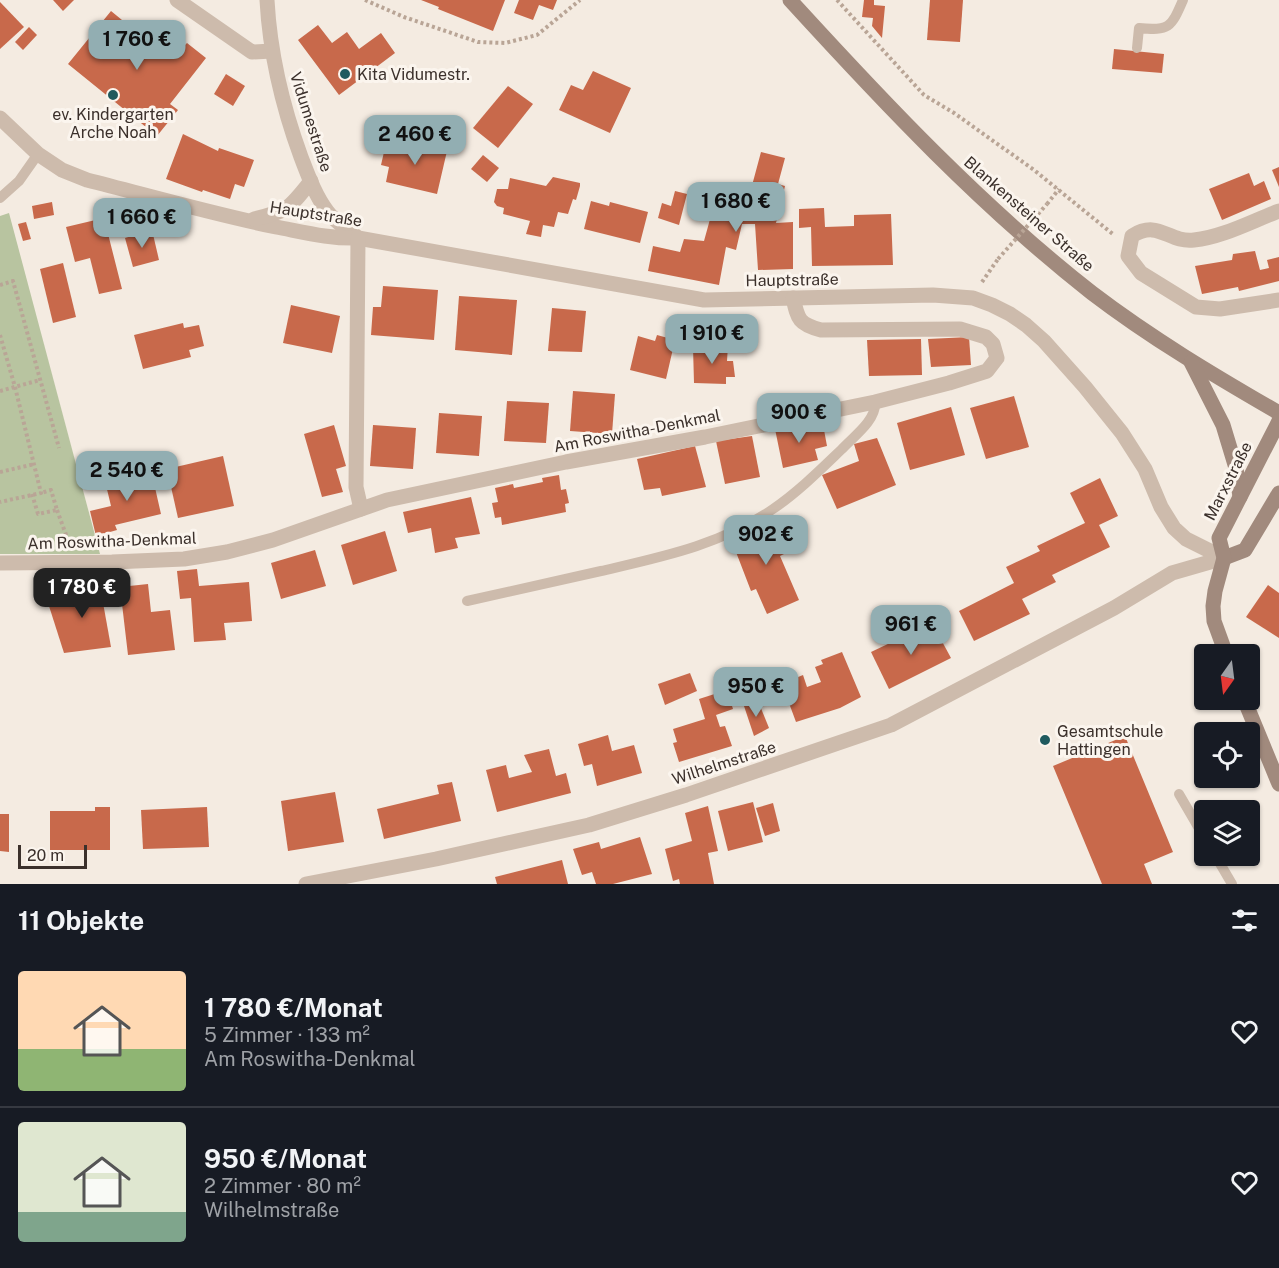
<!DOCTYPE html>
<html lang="de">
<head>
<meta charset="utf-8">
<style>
	:root { --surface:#171b24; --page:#20242c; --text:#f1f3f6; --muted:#9ea1a6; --line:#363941; --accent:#92aeb2 }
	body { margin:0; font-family:"Public Sans",sans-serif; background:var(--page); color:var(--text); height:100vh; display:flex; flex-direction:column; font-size:22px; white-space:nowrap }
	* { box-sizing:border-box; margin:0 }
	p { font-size:20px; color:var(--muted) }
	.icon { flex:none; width:33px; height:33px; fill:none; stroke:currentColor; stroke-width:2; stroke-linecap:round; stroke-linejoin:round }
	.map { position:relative; height:884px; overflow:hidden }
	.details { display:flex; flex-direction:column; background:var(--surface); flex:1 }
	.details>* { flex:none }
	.needle { width:39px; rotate:194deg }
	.fabs { position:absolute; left:1194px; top:644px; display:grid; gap:12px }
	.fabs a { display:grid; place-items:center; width:66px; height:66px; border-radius:6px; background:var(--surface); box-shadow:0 2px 4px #0004; font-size:30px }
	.scale { position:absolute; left:18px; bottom:15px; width:69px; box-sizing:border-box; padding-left:6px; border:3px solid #3b302b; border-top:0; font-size:16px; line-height:21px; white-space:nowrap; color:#3b302b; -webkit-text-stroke:4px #fbf5ee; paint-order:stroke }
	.price { position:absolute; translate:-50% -51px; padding:0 14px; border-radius:12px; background:var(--accent); color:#111; font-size:20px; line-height:39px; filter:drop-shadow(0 2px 3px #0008) }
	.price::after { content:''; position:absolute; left:50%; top:36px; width:18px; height:14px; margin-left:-9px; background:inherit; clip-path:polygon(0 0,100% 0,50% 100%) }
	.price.active { background:#222; color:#fff }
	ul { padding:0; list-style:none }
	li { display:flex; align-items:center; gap:18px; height:150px; padding:0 18px }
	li+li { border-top:2px solid var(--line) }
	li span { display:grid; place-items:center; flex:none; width:168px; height:120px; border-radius:6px; color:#555 }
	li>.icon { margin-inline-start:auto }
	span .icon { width:72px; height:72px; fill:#fffc; stroke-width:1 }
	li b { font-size:26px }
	h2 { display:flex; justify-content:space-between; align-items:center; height:72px; padding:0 18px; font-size:26px }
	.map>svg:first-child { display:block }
	.green { fill:#b8c4a0 }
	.building { fill:#c8694b }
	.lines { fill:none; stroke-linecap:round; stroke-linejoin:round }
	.path { stroke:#b9a596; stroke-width:4; stroke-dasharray:3 3; stroke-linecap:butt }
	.lane { stroke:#cdbbac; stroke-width:10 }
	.street { stroke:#cdbbac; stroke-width:15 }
	.secondary { stroke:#a18a7d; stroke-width:15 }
	.path-bridge { stroke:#b9a596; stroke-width:4; stroke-dasharray:3 3; stroke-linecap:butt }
	.poi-dot { fill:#1f5a5e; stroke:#fbf5ee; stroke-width:2 }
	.labels { text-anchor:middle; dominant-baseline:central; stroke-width:6; stroke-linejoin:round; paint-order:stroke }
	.poi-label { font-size:16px; fill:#3b302b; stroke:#fbf5ee; text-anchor:start }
	.street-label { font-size:16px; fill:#3b302b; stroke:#fbf5ee }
</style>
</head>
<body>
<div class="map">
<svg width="1279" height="884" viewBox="0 0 1279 884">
	<rect width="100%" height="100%" fill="#f4ebe1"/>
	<polygon class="green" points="9,213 100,554 0,554 0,216"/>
	<g class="building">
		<polygon points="53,0 74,0 63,11"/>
		<polygon points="421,0 505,0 493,31 438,9 439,7"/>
		<polygon points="519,0 557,0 553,10 539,5 533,20 514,13"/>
		<polygon points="864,0 874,0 874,5 885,6 882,38 872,26 873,18 862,17"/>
		<polygon points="930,0 963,0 960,42 927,40"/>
		<polygon points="0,2 24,27 0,49"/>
		<polygon points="111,11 133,29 127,36 150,54 157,44 154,42 162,32 182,48 187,43 206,58 170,104 178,110 157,136 68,64"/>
		<polygon points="318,25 332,43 347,32 359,49 381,33 395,53 339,95 298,40"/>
		<polygon points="29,27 37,35 23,50 15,42"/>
		<polygon points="1114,49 1164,54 1162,73 1112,69"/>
		<polygon points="593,71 631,88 610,133 559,110 571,85 583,90"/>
		<polygon points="226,74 245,86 233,106 214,94"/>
		<polygon points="508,86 533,104 498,148 473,128"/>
		<polygon points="183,134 218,151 219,148 254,160 244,187 235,184 230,199 203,190 202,192 166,179"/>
		<polygon points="413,139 431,143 430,148 447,151 437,194 386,182 389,167 381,165 384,152 392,154 395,140 412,143"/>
		<polygon points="761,152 785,158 778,184 785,186 776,223 793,222 793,269 758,270 755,224 742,224 736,250 726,247 719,285 648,271 653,246 680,252 684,239 704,241 712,212 743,219"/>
		<polygon points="483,155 499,168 487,182 471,169"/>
		<polygon points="1279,167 1279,187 1272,170"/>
		<polygon points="1249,173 1254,186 1264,181 1271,199 1222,220 1209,189"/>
		<polygon points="553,177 580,183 580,186 576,200 573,199 568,214 558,212 554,227 543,225 541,237 526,234 530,221 503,214 504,208 497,206 494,202 497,189 508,189 510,178 546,186"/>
		<polygon points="675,191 687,194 679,225 658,218 662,203 671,206"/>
		<polygon points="591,201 609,206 610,202 648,212 640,243 584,229"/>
		<polygon points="52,202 54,215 34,219 32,206"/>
		<polygon points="824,208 825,227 854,226 854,215 891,214 893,265 812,266 811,227 799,228 799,209"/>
		<polygon points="104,218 122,289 99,294 90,258 75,262 66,227"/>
		<polygon points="26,222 31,239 23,241 18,224"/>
		<polygon points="152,230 159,260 133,267 125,238"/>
		<polygon points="1255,251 1260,270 1269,268 1267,260 1279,257 1279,281 1239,291 1238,287 1202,294 1195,266 1232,260 1233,254"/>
		<polygon points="63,263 76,317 53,323 40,269"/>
		<polygon points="383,286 438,290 434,340 371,335 373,307 381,307"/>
		<polygon points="459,296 517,300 512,355 455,350"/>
		<polygon points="291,305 340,316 332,353 283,343"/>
		<polygon points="552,308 586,311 582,352 548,351"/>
		<polygon points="183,323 184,328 199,325 204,346 189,350 191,357 143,369 134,335"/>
		<polygon points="657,335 675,340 666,379 630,370 638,336 655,341"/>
		<polygon points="969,337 971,365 931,367 928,339"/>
		<polygon points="921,339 922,375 869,376 867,340"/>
		<polygon points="728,345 727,361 733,361 735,377 726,377 726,384 694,383 693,347"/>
		<polygon points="573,391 615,394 612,434 570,431"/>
		<polygon points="1014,396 1029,447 986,459 970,408"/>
		<polygon points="507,401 549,403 546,443 504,441"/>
		<polygon points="951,407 965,455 910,470 897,423"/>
		<polygon points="439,413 482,416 479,456 436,453"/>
		<polygon points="811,423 812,432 824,430 827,446 815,449 818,460 783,468 775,429"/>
		<polygon points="334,425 346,466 336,469 343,492 322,497 304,434"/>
		<polygon points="373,425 416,428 413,469 370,466"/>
		<polygon points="752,436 760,477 725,484 716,441"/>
		<polygon points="877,438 896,485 837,509 822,475 859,461 854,444"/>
		<polygon points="695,446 706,487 662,496 660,488 644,490 637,459"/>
		<polygon points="223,456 234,506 178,518 167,469"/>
		<polygon points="151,470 161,514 115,525 117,530 96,536 90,511 111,506 105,481"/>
		<polygon points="559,475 561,490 566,489 569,503 565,504 566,512 502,525 501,517 495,518 492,503 498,502 495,488 513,484 514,488 543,482 542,478"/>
		<polygon points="1100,478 1118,516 1099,525 1110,547 1052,575 1056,582 1022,599 1030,614 974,641 959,611 1014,583 1006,567 1040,551 1037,546 1085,523 1070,493"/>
		<polygon points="471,497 480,534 455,538 458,548 435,553 431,528 408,533 403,512"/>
		<polygon points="775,521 788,552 780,556 799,600 767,614 756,589 751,591 731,539"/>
		<polygon points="385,531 397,571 353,585 341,545"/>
		<polygon points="315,550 326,586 281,599 271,563"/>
		<polygon points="197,569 199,586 249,582 252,621 224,623 226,640 194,642 191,598 180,599 177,571"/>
		<polygon points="98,575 111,647 64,653 49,606"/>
		<polygon points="148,584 151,612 170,610 175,650 128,655 120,587"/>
		<polygon points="1268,585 1279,593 1279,638 1246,617"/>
		<polygon points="932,623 951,658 889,689 871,652"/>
		<polygon points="842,652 861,697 840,708 796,722 786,695 796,692 791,680 803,675 807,687 821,682 815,667 823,664 821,660"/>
		<polygon points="690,673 697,691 665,705 658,684"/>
		<polygon points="727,690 733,709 716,715 720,727 725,726 732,746 679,762 673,743 677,742 673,729 705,719 699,699"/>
		<polygon points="758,701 769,728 754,736 744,706"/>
		<polygon points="608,735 612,751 634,745 642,773 597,786 592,764 584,766 578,744"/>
		<polygon points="1125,736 1173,852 1144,864 1152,884 1102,884 1053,766"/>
		<polygon points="549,749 556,776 566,773 571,793 497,812 486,770 506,765 509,778 532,772 524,755"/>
		<polygon points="452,782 461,821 384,839 377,809 439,794 437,785"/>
		<polygon points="335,792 344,842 288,851 281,801"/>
		<polygon points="753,802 763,842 728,851 718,811"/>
		<polygon points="773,803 780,831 765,836 756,808"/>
		<polygon points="708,806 718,851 708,853 714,884 680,884 679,879 673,881 665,849 692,841 685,813"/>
		<polygon points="95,807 110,807 110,850 50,850 50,811 95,811"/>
		<polygon points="207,807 209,847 143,849 141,810"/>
		<polygon points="0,814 9,814 9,852 0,851"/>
		<polygon points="640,837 652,874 613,884 596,884 592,872 582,875 573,849 599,842 601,849"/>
		<polygon points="562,860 568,884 497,884 495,877"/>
	</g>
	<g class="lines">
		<g class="path">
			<polyline points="365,0 404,17 478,42 505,43 537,35 580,0"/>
			<polyline points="837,0 924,95 954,113 1034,170 1114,235"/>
			<polyline points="1047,204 1059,189"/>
			<polyline points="982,282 998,259"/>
			<polyline points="0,285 13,281 59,448"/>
			<polyline points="0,335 15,387 41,493 0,502"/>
			<polyline points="0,391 40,380"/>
			<polyline points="0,472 35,464"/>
			<polyline points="32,494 38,514 57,510 51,490 41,493"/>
			<polyline points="57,510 69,543"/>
		</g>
		<g class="lane">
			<path d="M1137,48L1139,28C1169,31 1171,28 1183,0"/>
			<polyline points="0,198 19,181 38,154"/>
			<path d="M467,601C512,591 557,581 601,571C661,557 721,545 773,509C798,492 820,470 842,449C853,437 877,420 875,402"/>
			<polyline points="1179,794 1204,837"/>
			<polyline points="1215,855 1232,884"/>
		</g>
		<g class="street">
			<polyline points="177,0 252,52 272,51"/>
			<path d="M267,0C270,55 282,105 301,157C308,175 315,195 327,211C334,221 348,230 358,238"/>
			<path d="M0,118L38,154L62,170L87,180C150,196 213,214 276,227C303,232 330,239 358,238L704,300L933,295L973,298L992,305L1010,314L1026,325L1044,341L1085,387L1122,433L1145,469L1161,507L1174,528L1186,539L1224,558"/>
			<path d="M1279,211C1252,221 1223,237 1194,240C1168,243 1159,219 1132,236L1128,256L1141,273L1196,307L1220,309L1279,300"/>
			<path d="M254,219C288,211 289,209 311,181"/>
			<polyline points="358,238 356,487 361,509"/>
			<path d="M0,563L112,562L184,559L227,552L273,540L387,500L566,462L705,437L875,402L949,383L987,371L997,358L993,344L986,337L960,329L821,330C799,324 798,320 793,298"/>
			<polyline points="306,884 436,859 589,825 686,795 891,725 1114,608 1172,573 1224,558"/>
		</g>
		<g class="secondary">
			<path d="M790,0C885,104 981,206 1092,293C1151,338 1215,376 1279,413"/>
			<polyline points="1191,362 1223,425 1236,468 1240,497"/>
			<polyline points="1224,558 1245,550 1279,493"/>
			<polyline points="1226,654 1214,621 1213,606 1215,591 1224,558 1219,538 1279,421"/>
			<polyline points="1244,699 1279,784"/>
		</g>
		<polyline class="path-bridge" points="998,259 1047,204"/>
	</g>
	<g class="poi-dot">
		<circle cx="345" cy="74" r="6"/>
		<circle cx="113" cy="95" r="6"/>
		<circle cx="1045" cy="740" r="6"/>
	</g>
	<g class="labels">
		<g class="poi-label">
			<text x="357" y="74">Kita Vidumestr.</text>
			<text x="113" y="114" text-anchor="middle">ev. Kindergarten<tspan x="113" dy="18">Arche Noah</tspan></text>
			<text x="1057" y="731">Gesamtschule<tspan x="1057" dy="18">Hattingen</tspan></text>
		</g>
		<g class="street-label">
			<text transform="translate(311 122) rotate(72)">Vidumestraße</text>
			<text transform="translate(316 214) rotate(9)">Hauptstraße</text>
			<text transform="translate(1029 214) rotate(41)">Blankensteiner Straße</text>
			<text transform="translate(792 280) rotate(-1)">Hauptstraße</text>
			<text transform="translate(637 431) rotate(-11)">Am Roswitha-Denkmal</text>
			<text transform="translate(1228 481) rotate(-63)">Marxstraße</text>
			<text transform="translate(112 541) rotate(-2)">Am Roswitha-Denkmal</text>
			<text transform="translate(724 763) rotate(-18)">Wilhelmstraße</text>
		</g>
	</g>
</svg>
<div class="fabs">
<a><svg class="needle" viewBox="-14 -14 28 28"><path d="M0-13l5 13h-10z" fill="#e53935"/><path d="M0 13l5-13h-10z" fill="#9ea1a6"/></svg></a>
<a><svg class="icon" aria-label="locate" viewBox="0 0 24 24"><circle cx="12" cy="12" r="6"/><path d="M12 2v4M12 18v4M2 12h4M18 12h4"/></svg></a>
<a><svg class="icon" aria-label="layers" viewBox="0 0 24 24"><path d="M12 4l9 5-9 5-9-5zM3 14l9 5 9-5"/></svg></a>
</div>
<div class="scale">20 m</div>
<b class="price" style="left:137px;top:71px">1 760 €</b>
<b class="price" style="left:415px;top:166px">2 460 €</b>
<b class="price" style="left:736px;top:233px">1 680 €</b>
<b class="price" style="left:142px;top:249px">1 660 €</b>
<b class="price" style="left:712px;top:365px">1 910 €</b>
<b class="price" style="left:799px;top:444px">900 €</b>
<b class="price" style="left:127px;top:502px">2 540 €</b>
<b class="price" style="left:766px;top:566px">902 €</b>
<b class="price active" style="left:82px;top:619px">1 780 €</b>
<b class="price" style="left:911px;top:656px">961 €</b>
<b class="price" style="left:756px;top:718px">950 €</b>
</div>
<section class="details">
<h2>11 Objekte<svg class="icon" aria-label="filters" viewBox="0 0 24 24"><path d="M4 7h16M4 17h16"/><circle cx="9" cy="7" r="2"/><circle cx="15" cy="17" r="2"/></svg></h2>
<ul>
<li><span style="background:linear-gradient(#ffd9b3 65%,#8fb573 0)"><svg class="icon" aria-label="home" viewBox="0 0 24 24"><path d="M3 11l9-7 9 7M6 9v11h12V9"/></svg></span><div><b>1 780 €/Monat</b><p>5 Zimmer · 133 m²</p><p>Am Roswitha-Denkmal</p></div><svg class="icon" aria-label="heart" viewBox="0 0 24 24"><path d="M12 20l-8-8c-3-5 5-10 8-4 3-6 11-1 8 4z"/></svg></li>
<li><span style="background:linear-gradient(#dfe7d0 75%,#7fa58c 0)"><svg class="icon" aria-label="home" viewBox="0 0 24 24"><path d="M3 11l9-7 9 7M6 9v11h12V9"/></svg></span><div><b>950 €/Monat</b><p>2 Zimmer · 80 m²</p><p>Wilhelmstraße</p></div><svg class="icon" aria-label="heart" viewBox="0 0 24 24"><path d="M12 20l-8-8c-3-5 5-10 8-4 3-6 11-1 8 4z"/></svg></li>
</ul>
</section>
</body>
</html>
